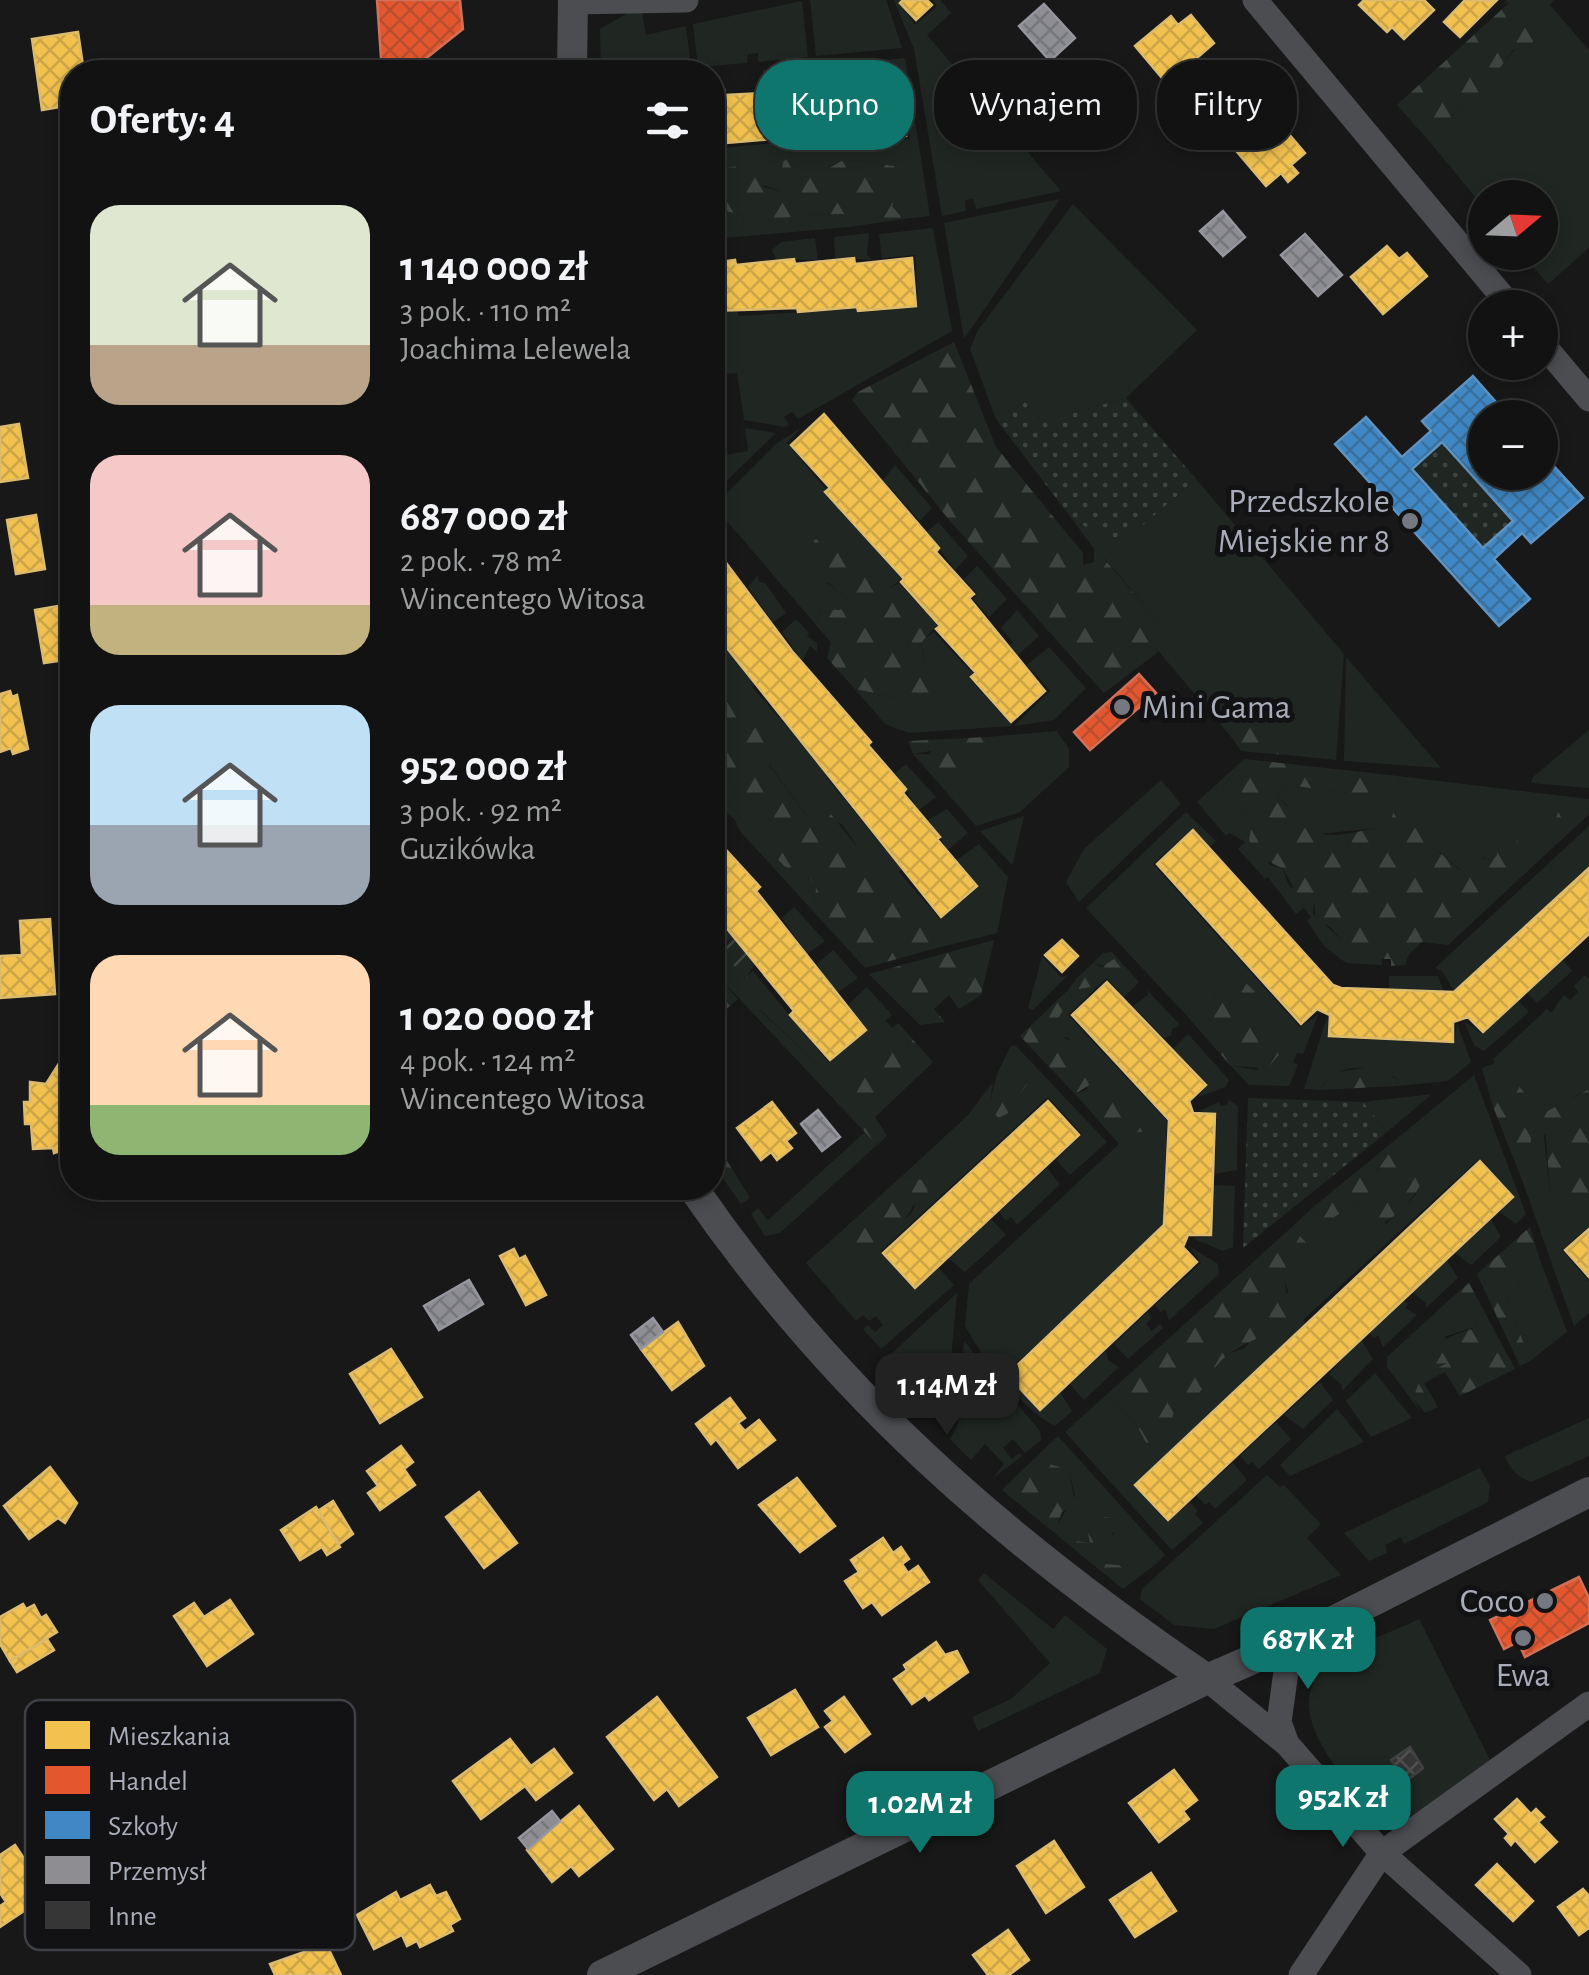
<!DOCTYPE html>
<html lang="pl">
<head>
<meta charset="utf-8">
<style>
	:root { --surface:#121212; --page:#1f2020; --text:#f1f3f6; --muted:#9c9e9f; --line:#313232; --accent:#0f766e }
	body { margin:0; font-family:"Alegreya Sans",sans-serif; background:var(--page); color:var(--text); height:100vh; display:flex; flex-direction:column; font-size:38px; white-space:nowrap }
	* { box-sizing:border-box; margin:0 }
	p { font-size:32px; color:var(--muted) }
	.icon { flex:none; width:55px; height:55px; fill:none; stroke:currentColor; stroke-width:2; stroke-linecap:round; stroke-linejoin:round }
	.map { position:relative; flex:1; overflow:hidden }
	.drawer { position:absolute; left:60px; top:60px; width:665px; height:1140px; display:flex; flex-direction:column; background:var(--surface); border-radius:40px; box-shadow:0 5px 15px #0003,0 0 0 2px var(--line) }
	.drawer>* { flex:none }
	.top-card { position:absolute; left:755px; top:60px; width:682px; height:90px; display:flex; gap:20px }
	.needle { width:65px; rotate:71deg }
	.tools { position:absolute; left:1468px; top:180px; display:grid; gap:20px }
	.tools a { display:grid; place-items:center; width:90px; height:90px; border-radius:50%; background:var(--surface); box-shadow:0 5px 15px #0003,0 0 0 2px var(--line); font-size:50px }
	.price { position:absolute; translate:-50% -85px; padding:0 22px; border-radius:20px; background:var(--accent); color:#fff; font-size:32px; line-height:65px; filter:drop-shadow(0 2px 5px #0008) }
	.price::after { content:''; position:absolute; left:50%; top:60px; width:30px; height:22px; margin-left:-15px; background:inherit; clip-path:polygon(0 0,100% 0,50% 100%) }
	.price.on { background:#222; color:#fff }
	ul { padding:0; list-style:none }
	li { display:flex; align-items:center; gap:30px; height:250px; padding:0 30px }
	li span { display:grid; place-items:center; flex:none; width:280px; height:200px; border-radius:30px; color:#555 }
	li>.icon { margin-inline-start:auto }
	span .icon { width:120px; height:120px; fill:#fffc; stroke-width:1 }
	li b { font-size:42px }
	h2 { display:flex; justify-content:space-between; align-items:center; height:120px; padding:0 30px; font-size:42px }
	.tag { padding:0 35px; border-radius:40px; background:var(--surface); box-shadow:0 5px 15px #0003,0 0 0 2px var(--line); font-size:35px; line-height:90px }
	.tag.on { background:var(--accent); color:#fff }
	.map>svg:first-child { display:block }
	.grass { fill:#202722 }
	.forest { fill:url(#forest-firs) }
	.park { fill:url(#park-dots) }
	.garden { fill:url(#garden-furrows) }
	.homes { fill:url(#homes-cross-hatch); stroke:#dcbb6e; stroke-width:2.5 }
	.shops { fill:url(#shops-cross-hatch); stroke:#d27058; stroke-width:2.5 }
	.schools { fill:url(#schools-cross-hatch); stroke:#5f93c1; stroke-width:2.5; fill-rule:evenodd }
	.industry { fill:url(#industry-cross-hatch); stroke:#95969e; stroke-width:2.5 }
	.building { fill:url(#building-cross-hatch); stroke:#414144; stroke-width:2.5 }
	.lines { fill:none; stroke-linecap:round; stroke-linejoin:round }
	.minor { stroke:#4c4d51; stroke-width:25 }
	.tertiary { stroke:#4c4d51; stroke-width:30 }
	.poi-dot { fill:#767881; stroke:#121214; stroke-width:4 }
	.labels { text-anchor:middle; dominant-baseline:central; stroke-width:10; stroke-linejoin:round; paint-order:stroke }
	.poi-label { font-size:35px; fill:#a9acb9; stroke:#121214; text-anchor:end }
	.key { fill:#121214; stroke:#3f4046; stroke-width:2.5 }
	.key-label { font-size:28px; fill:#a9acb9 }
</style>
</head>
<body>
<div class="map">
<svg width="1589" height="1975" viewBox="0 0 1589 1975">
	<defs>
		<pattern id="forest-firs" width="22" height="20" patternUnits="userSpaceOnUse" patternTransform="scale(2.5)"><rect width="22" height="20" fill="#202722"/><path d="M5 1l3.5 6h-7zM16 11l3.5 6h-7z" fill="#3e4440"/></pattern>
		<pattern id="park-dots" width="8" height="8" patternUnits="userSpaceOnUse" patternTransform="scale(2.5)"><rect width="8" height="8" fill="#202722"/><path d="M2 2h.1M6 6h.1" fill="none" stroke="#3e4440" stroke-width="1.8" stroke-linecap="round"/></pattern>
		<pattern id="garden-furrows" width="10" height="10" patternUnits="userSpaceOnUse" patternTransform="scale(2.5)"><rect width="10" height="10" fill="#202722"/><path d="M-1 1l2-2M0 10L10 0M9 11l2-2" fill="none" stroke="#3e4440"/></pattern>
		<pattern id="homes-cross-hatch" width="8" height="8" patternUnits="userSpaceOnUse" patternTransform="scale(2.5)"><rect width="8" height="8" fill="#f2c14e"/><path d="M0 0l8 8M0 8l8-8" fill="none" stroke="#cca54a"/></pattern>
		<pattern id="shops-cross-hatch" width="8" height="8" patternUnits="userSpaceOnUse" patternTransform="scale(2.5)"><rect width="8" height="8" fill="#e4572e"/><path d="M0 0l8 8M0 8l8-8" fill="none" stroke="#b84e30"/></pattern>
		<pattern id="schools-cross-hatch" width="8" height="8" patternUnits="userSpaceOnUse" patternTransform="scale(2.5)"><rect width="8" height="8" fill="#3f88c5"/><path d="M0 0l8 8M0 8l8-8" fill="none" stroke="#3b6f9b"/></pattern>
		<pattern id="industry-cross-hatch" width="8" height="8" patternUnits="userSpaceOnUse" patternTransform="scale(2.5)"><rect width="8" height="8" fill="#8d8d92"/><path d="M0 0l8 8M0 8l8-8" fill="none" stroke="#76777c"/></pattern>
		<pattern id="building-cross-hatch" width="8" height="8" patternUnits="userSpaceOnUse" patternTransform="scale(2.5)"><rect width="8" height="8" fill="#363637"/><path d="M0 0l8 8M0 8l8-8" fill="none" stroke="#505052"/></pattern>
	</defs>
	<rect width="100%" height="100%" fill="#181818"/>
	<g class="grass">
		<polygon points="810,0 886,0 902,48 816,56"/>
		<polygon points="894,0 899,0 915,25 937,6 932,0 940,0 951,13 927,35 1061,191 976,209 973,199 965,200 966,211 942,216 914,49"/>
		<polygon points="1507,0 1554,0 1550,5 1589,50 1589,248 1548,284 1521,253 1540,252 1540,198 1485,198 1485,209 1430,142 1460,107 1494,89 1500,68 1514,50 1527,48 1510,2 1503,4"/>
		<polygon points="802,1 808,57 758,62 758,53 748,54 747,63 698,67 693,24"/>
		<polygon points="642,12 646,35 686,26 691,68 601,72 600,29 628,13"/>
		<polygon points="905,58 930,216 903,219 892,206 894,166 845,159 781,191 713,169 713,142 724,141 724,148 783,142 785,147 910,139 903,87 871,90 871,61"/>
		<polygon points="852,63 853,72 857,72 856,93 846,93 845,87 823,89 819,76 823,66"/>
		<polygon points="803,67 808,90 764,89 763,70"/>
		<polygon points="712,193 728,212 744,214 741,229 798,215 843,214 850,217 849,227 713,239"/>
		<polygon points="1060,199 964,339 944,223"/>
		<polygon points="1073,204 1197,330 1126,398 1047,420 1034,417 1025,401 996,419 970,349 978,330"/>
		<polygon points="933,228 952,331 798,419 792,412 784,417 789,425 785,427 744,420 737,373 713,375 713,313 737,311 739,316 856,309 857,313 918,307 915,255 882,258 879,234"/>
		<polygon points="869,233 867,255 872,260 835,258 834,237"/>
		<polygon points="815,238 818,260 776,259 772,250 781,242"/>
		<polygon points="745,428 776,433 713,494 713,457 748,451"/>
		<polygon points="801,428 787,443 901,579 890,588 854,569 827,583 846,598 840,611 821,609 816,625 714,506 777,443"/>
		<polygon points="895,465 932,508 920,521 883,480"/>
		<polygon points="1196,479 1344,654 1336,760 1287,755 1299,731 1255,732 1249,725 1233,739 1154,646 1168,632 1105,559 1094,562 1094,549 1072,519 1119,546"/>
		<polygon points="938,522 968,556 955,570 927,532"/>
		<polygon points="977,566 1007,599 989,617 973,599 977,594 964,579"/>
		<polygon points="758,575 758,581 766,584 786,613 773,622 748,587"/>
		<polygon points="1017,610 1039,636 1017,656 1008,647 1013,642 1001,628"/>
		<polygon points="796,619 809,633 807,636 817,643 817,652 810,646 802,661 782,632"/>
		<polygon points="712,626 719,634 717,638 755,683 752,687 829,774 827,778 901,869 899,872 940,919 979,887 957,860 979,844 1008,877 997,933 929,950 933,937 893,901 874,858 858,848 842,824 807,816 769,764 776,754 748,702 730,697 713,679"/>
		<polygon points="934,632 973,674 969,678 1012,726 909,733 885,724 855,689 901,699 945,678 925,663 921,642"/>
		<polygon points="1049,647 1086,688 1054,720 1014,726 1050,691 1027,665"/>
		<polygon points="1346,657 1441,768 1344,761"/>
		<polygon points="1589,730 1589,788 1531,783 1533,777"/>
		<polygon points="1057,731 1069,749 1069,767 1020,812 976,826 913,754 993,755 986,737"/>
		<polygon points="1244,759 1223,787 1225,795 1253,820 1270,865 1283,869 1289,886 1314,900 1313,914 1342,940 1342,960 1325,947 1307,921 1311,917 1304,908 1296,914 1268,877 1265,879 1238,849 1245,842 1230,833 1226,836 1197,802"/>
		<polygon points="906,764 936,797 919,810 895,773"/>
		<path d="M725,774L738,790L729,802L743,822L762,831C768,862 800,864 816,886L814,905L858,949L865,968L739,830L735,820L713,801V778Z"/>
		<polygon points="1398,776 1563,796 1553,829 1541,833 1524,852 1518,848 1491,861 1483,857 1461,870 1428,843 1425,834 1431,825 1420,805 1389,827 1317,834 1276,795 1286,785 1350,793 1401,785"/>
		<polygon points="1161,780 1181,804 1079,902 1066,882 1084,849"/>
		<polygon points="947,809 968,833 948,850 928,820"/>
		<polygon points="1186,812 1216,841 1210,847 1193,828 1153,864 1300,1027 1318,1015 1303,1054 1297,1053 1293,1062 1298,1065 1289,1086 1249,1085 1231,1066 1257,1070 1274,1045 1255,1018 1262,1008 1240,977 1216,991 1213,1001 1195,997 1187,1016 1086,908"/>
		<polygon points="1024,816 1013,863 1011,864 980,831"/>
		<polygon points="1589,826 1589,866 1454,991 1442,971 1435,968"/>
		<polygon points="712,907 721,916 717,921 732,937 724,945 745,978 753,971 829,1063 868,1030 848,1005 867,987 892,1015 874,1032 879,1049 841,1075 823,1069 759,1009 750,1010 713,971"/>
		<polygon points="794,907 825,941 807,954 782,918"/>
		<polygon points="833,950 858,978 836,994 817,964"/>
		<polygon points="1112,952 1139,982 1124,997 1111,982 1122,970 1093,963 1103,953"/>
		<polygon points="1042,956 1061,977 1067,976 1033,1010 1028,1008"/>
		<polygon points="1563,960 1572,971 1537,1003 1527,993"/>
		<polygon points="891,968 896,989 920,1025 869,974"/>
		<path d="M1585,975L1589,979V1089L1573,1097L1544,1136L1550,1191L1571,1195L1576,1207L1589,1204V1226L1562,1250L1589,1281V1313L1574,1326L1522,1180L1530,1176C1527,1141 1513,1110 1497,1080L1492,1104L1482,1068L1495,1063L1493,1059L1547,1009L1551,1013L1564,995L1570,1000L1578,992L1574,986Z"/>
		<polygon points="1389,976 1438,976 1444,992 1389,989"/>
		<path d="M1076,979L1080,989L1098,986L1068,1015L1167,1121L1163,1225L1005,1374L1039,1411L1060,1392L1072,1411L1055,1426C1026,1413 978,1354 965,1325L969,1284L1119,1144L1075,1094L1088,1089L1069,1038L1037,1033L1072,997L1068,990Z"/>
		<polygon points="1147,990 1180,1025 1172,1029 1171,1036 1164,1038 1133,1006 1148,995"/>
		<polygon points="1519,1001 1529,1012 1484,1051 1474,1045 1464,1021 1482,1034"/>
		<path d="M1327,1017L1329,1038L1454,1043L1457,1023L1471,1062L1448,1081L1397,1086L1396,1078C1372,1064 1336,1061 1320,1090L1304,1089Z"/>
		<polygon points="1188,1034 1229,1080 1226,1087 1198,1097 1208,1084 1173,1049"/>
		<polygon points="1015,1045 1107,1142 1070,1175 1056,1160 1082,1134 1048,1097 880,1252 915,1290 939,1268 954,1285 881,1349 863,1329 868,1325 875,1332 883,1325 876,1316 869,1321 863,1315 856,1321 806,1263 846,1227 852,1241 864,1247 911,1214 927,1181 902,1176 968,1115 993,1082 989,1106 1010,1079 1004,1073 997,1074 1010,1047"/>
		<polygon points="1474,1075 1526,1214 1516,1224 1500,1212 1514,1197 1480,1158 1303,1320 1306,1324 1134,1485 1167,1522 1190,1502 1198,1511 1195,1514 1203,1523 1172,1550 1065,1432 1145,1360 1149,1370 1114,1401 1136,1424 1150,1447 1169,1430 1175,1409 1228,1354 1245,1348 1288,1292 1284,1278 1309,1246 1292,1227 1312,1208 1323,1224 1362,1200 1386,1224 1417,1194 1380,1166 1368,1185 1355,1173"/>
		<polygon points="1432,1094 1387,1132 1363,1102"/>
		<polygon points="1228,1100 1238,1106 1237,1170 1215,1174 1217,1114 1199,1111 1219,1102 1221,1106 1228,1104"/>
		<polygon points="865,1132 877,1145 780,1233 765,1236 751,1214 758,1208 768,1220"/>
		<polygon points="1047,1168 1060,1184 1017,1225 1011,1217 1006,1221 999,1212"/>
		<polygon points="1214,1185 1235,1186 1233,1247 1223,1251 1192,1238 1213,1236"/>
		<polygon points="991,1219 1006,1235 965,1272 949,1259"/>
		<polygon points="1491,1220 1501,1237 1471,1265 1455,1253"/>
		<polygon points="1189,1246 1218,1264 1219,1274 1169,1320 1165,1309 1161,1312 1155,1305 1201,1263"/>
		<polygon points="1539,1257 1567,1332 1530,1361 1507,1297 1518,1287 1523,1264"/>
		<polygon points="1446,1259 1458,1278 1426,1308 1426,1303 1411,1291"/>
		<polygon points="957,1293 946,1414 889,1356"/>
		<polygon points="1403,1299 1408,1304 1405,1308 1417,1315 1383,1347 1378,1335 1374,1338 1368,1332"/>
		<polygon points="1448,1301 1456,1314 1473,1311 1476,1327 1446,1336 1439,1361 1448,1363 1421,1377 1413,1398 1423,1415 1387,1367 1387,1357"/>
		<polygon points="1148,1312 1152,1318 1146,1324 1152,1331 1160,1324 1163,1328 1128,1359 1114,1344"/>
		<polygon points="1360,1338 1373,1359 1342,1391 1342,1385 1329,1374"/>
		<polygon points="964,1341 1040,1431 1041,1440 1025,1453 1013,1439 1003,1448 1012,1459 1019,1453 1022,1456 992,1479 1004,1464 985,1444 971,1460 950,1439 957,1426"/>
		<polygon points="1106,1351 1108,1360 1119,1367 1084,1400 1070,1384"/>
		<polygon points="1375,1373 1412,1418 1371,1437 1346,1401"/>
		<polygon points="1320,1382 1333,1400 1303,1429 1284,1415"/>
		<polygon points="1337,1409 1364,1442 1290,1476 1280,1465"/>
		<path d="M1589,1418V1456L1531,1482C1518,1477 1509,1469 1505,1456Z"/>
		<polygon points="1276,1422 1291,1439 1259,1469 1252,1462 1248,1465 1240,1456"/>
		<polygon points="1058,1436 1165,1555 1157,1563 1151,1554 1121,1568 1106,1564 1102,1548 1114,1533 1086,1523 1091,1543 1076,1541 1058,1523 1075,1496 1069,1470 1034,1459"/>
		<polygon points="1233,1463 1247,1480 1215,1509 1209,1502 1205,1505 1196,1495"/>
		<polygon points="1480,1468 1490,1486 1488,1502 1404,1544 1401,1537 1385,1545 1387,1553 1369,1561 1344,1533"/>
		<polygon points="1267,1475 1280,1487 1284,1485 1321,1524 1307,1538 1341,1575 1214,1629 1174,1625 1140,1599 1142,1589"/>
		<polygon points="984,1573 1053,1629 1065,1615 1107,1649 1100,1673 978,1731 972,1717 1011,1699 1050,1663 978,1580"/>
		<path d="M1419,1619L1491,1762C1466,1779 1405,1833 1377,1820C1349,1782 1274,1710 1328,1665C1352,1644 1391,1633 1419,1619Z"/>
	</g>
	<g class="forest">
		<polygon points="1510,2 1521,9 1536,39 1527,48 1513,50 1500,68 1494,89 1460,107 1430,142 1397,105"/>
		<polygon points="799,149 822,149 829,168 845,159 894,166 903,185 892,206 903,219 849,227 849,217 843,214 798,215 741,230 744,214 728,212 713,193 713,169 756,164 764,187 780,191 783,162"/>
		<polygon points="954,342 996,447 1083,553 1083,565 1104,559 1169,633 1154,646 1158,652 1104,693 950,521 852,400 858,392"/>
		<path d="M825,537L850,555L855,569L890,588L899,583L937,625L921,643L925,663L945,678L946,692L926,715L909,718L901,699L855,689L827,658L831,642L816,625L821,609L840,610L846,598C825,581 811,568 814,540Z"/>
		<path d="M713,679L730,697L748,702L776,754L769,765L806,815L816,818L829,812L858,848L874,858L896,889L893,901L915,912L933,937L929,950L865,968L858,949L814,905L816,887L809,877C788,875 766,851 761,831L743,822L729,802L738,790L725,774L713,778Z"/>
		<polygon points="1282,708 1299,731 1287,755 1241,751 1233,739 1249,725 1256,732"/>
		<polygon points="986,737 993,755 947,773 936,768 930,751 913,754 908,741"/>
		<path d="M1244,759L1398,776L1401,785L1393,793H1350L1286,785L1276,795L1288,807L1302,812C1316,852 1355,828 1389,827L1395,807L1420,805L1431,825L1425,834L1428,843L1460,870L1469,853L1492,861L1497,855L1494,836L1500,832L1517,836L1518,847L1525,851L1541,833L1553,828L1563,796L1589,799V814L1448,945L1422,942L1409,954L1405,965L1391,966V959H1382L1381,965L1347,963L1342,960V940L1330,927L1316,920L1314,900L1299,897L1283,869L1257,855L1249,840L1253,820L1225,795L1223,787Z"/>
		<polygon points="994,940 981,995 959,1009 949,995 934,1009 945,1022 920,1025 896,989 891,968"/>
		<polygon points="1114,959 1123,970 1111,982 1107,978 1098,986 1079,989 1076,979 1093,963 1102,967"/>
		<polygon points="712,971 738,999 713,1021 712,1021"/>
		<polygon points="1240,977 1254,991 1262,1008 1255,1018 1262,1026 1277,1025 1274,1045 1281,1052 1268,1068 1231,1066 1187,1016 1195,997 1205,993 1213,1001 1216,991"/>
		<path d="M1068,990L1072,997L1055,1023L1039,1032C1066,1033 1094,1050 1097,1080L1075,1094L1020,1036Z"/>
		<polygon points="758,1009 823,1069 841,1075 878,1049 874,1032 886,1021 892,1028 898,1023 933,1062 875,1117 887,1136 877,1145 750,1010"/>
		<polygon points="1376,1066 1396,1079 1397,1086 1320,1090 1332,1073"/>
		<polygon points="1004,1072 1027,1084 1008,1113 998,1118 989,1106 997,1074"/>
		<polygon points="1510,1076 1524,1092 1516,1115 1531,1133 1530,1176 1522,1180 1492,1104 1497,1080"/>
		<polygon points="1589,1089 1589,1204 1576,1207 1570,1195 1550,1191 1544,1113"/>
		<polygon points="1123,1092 1134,1094 1156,1130 1132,1133 1128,1121 1115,1129 1094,1115 1104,1112"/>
		<polygon points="713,1138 750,1198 741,1204 713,1164"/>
		<path d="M1391,1151L1421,1182C1417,1196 1391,1223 1377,1225L1362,1200L1323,1224L1312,1208L1355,1173L1368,1184Z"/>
		<path d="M902,1176L928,1181L927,1202L913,1205C910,1219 878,1242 864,1247L852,1241L846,1227Z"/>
		<path d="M1292,1227L1309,1246L1284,1278L1291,1318C1269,1336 1246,1341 1229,1354C1204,1372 1210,1396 1175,1409L1169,1430L1149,1448L1136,1424L1114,1401L1148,1370L1145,1360Z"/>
		<polygon points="1530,1227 1539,1257 1523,1264 1518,1287 1507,1297 1530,1361 1520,1366 1477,1274"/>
		<path d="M1469,1283L1515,1369L1460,1396L1445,1372L1424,1383L1438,1407L1425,1413L1413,1398L1421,1377L1447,1363L1431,1364C1436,1335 1452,1338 1476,1327L1473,1312L1456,1314L1448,1301Z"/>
		<polygon points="1034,1459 1069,1470 1075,1504 1062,1512 1058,1522 1076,1541 1090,1543 1086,1522 1096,1516 1113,1518 1112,1539 1102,1548 1106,1564 1128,1566 1129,1558 1139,1552 1151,1554 1157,1563 1123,1589 1002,1490"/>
	</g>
	<g class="park">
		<polygon points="1126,398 1196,479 1119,546 1072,519 996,419 1025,401 1034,417 1047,420"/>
		<polygon points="1442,442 1513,521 1483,548 1412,469"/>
		<polygon points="1248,1098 1363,1102 1387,1132 1243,1248"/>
	</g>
	<polygon class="garden" points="732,937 755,963 746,978 722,953"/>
	<g class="homes">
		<polygon points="903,0 927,0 932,5 916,20 900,3"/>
		<polygon points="1364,0 1424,0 1434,10 1404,39 1392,27 1387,32 1359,5"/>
		<polygon points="1465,0 1496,1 1460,37 1444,22"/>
		<polygon points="1191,15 1214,43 1167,84 1135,46 1171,16 1178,25"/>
		<polygon points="78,32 84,72 72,72 72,105 42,110 32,39"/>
		<polygon points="724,89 725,95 843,89 843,95 901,90 906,136 845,142 844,138 787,143 786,138 727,143 726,138 712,139 712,90"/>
		<polygon points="1272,114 1305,153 1291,165 1298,173 1288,182 1281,173 1266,186 1232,146"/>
		<polygon points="72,206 72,257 66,207"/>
		<polygon points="1387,246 1399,259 1407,253 1427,276 1383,314 1351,277"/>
		<polygon points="854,258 855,264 912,258 916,306 858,311 857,307 798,312 797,308 712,311 712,263 735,260 736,265 794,259 795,264"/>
		<polygon points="824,414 939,548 936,552 974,594 969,598 1045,691 1011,722 971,677 976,673 936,629 940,626 901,582 904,579 825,492 830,488 791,445"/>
		<polygon points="19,424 28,478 0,482 0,427"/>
		<polygon points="36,515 45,569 16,574 7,520"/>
		<polygon points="712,544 792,651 871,742 868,745 906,789 903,793 940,837 937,839 977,886 941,917 719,638 722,635 712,624"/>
		<polygon points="64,605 72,659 44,663 35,610"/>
		<polygon points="10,691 12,697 17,695 28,749 13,754 11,748 0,752 0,694"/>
		<polygon points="1193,830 1333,985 1341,988 1454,992 1589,868 1589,934 1483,1032 1468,1017 1453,1022 1453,1042 1329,1036 1330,1015 1317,1009 1301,1024 1157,864"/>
		<polygon points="718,841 760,887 756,891 866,1030 830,1060 790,1015 794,1011 720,920 724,916 712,904 712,846"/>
		<polygon points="50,919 55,994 0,998 0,956 22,955 20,921"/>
		<polygon points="1062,940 1078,956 1062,972 1045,955"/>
		<polygon points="1107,982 1206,1085 1189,1101 1193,1113 1215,1114 1211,1235 1188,1235 1183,1247 1197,1262 1040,1410 1007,1375 1164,1225 1169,1120 1072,1015"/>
		<polygon points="58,1065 72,1078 72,1111 68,1115 72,1119 72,1147 54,1153 53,1148 33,1149 31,1124 25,1124 24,1102 30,1102 30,1082 46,1084"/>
		<polygon points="1048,1101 1079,1135 915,1288 883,1253"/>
		<polygon points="772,1102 796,1133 786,1141 792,1148 777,1160 771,1152 761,1160 737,1128"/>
		<polygon points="1480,1161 1513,1197 1168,1520 1135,1485"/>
		<polygon points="1589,1229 1589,1277 1565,1250"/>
		<polygon points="514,1249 519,1259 525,1256 546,1295 526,1305 500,1256"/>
		<polygon points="678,1322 704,1366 672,1390 641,1349"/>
		<polygon points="391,1349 422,1397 380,1423 350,1374"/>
		<polygon points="730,1398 745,1418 738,1423 745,1431 759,1420 775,1440 738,1468 716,1439 711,1444 696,1424"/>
		<polygon points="401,1446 413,1462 404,1469 415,1485 380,1510 368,1493 378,1486 367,1471"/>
		<polygon points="50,1467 77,1503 65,1523 58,1518 29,1539 4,1506"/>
		<polygon points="797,1478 835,1526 800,1552 759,1505"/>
		<polygon points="479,1492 517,1543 484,1568 446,1517"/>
		<polygon points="333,1501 353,1534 338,1545 318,1511"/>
		<polygon points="316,1507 340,1547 327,1555 322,1547 300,1560 281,1530"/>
		<polygon points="883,1538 893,1553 901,1547 909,1559 902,1564 908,1573 918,1566 929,1582 882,1615 872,1602 863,1608 845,1581 859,1572 851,1560"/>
		<polygon points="230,1600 253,1634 207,1666 174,1616 194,1603 204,1617"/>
		<polygon points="23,1604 26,1609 34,1605 41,1618 46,1615 57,1632 10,1661 0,1644 0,1617"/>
		<polygon points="47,1639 54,1650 17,1672 10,1661"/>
		<polygon points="936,1642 945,1655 957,1651 968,1672 929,1700 925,1695 912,1704 894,1679 907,1670 904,1665"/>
		<polygon points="795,1690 818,1727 771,1755 748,1718"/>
		<polygon points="657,1697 717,1777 679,1806 667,1789 654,1800 607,1737"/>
		<polygon points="844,1697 870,1734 845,1752 825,1727 833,1721 825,1711"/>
		<polygon points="510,1739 531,1766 554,1749 572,1773 536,1800 525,1786 481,1819 453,1781"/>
		<polygon points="1174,1770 1197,1800 1183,1811 1189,1819 1159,1842 1129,1803"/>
		<polygon points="1517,1799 1531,1814 1536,1809 1544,1817 1538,1822 1557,1842 1535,1862 1515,1840 1511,1845 1505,1838 1509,1834 1495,1819"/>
		<polygon points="579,1806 613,1849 579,1876 571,1866 552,1882 527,1850"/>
		<polygon points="1054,1841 1084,1887 1046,1913 1017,1866"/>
		<polygon points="15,1845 33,1872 46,1864 60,1887 0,1927 0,1906 6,1902 0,1893 0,1855"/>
		<polygon points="1497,1864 1533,1901 1513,1921 1476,1885"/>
		<polygon points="1151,1873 1176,1911 1135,1937 1110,1900"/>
		<polygon points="430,1885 436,1896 446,1892 460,1919 450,1925 453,1931 420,1947 417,1941 407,1946 402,1935 374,1949 357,1915 396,1892 400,1900"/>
		<polygon points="1583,1889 1589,1896 1589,1928 1579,1935 1558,1907"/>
		<polygon points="1008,1930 1029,1960 1009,1975 988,1975 973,1955"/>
		<polygon points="324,1939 341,1975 275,1975 270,1964 307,1951 305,1947"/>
	</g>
	<g class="shops">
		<polygon points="377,0 460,0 463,29 409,72 382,72"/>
		<polygon points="1139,674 1156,693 1090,750 1074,732"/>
		<polygon points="1579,1577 1589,1598 1589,1623 1525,1657 1518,1642 1504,1649 1490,1620"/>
	</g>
	<path class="schools" d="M1473,376L1510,418H1485V472H1540V451L1583,498L1531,543L1522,533L1494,559L1530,599L1499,626L1335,444L1366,417L1402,457L1431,431L1422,421ZM1442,442L1513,521L1483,548L1412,469Z"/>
	<g class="industry">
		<polygon points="1044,4 1075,38 1050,61 1019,26"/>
		<polygon points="1223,211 1245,237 1223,256 1200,231"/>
		<polygon points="1305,234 1342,275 1318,296 1281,255"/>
		<polygon points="818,1110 840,1137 822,1151 801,1124"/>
		<polygon points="469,1280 483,1304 439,1330 424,1306"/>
		<polygon points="653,1318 663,1332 641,1349 631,1335"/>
		<polygon points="552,1811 560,1821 528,1849 519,1838"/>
	</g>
	<polygon class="building" points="1410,1747 1423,1768 1405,1782 1391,1760"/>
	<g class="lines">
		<g class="minor">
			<polyline points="1255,0 1512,308"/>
			<polyline points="573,2 686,0"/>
			<polyline points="1540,341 1589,399"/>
			<polyline points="1207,1679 1287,1744 1382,1853 1519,1975"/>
			<polyline points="1287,1744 1279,1722 1290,1643"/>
			<polyline points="1301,1975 1382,1853 1589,1704"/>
		</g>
		<g class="tertiary">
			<polyline points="572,72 573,0"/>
			<path d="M693,1188C834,1393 1003,1540 1207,1679"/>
			<polyline points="602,1975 1207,1679 1290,1643 1589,1492"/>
		</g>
	</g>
	<g class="poi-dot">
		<circle cx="1410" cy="521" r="10"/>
		<circle cx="1122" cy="707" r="10"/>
		<circle cx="1545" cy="1601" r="10"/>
		<circle cx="1523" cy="1638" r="10"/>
	</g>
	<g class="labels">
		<g class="poi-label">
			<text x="1390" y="501">Przedszkole<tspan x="1390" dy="40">Miejskie nr 8</tspan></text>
			<text x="1142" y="707" text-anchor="start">Mini Gama</text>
			<text x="1525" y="1601">Coco</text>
			<text x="1523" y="1675" text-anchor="middle">Ewa</text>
		</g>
	</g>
	<rect x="25" y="1700" width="330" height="250" rx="15" class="key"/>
	<rect x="45" y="1721" width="45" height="28" fill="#f2c14e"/>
	<rect x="45" y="1766" width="45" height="28" fill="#e4572e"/>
	<rect x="45" y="1811" width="45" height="28" fill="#3f88c5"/>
	<rect x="45" y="1856" width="45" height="28" fill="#8d8d92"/>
	<rect x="45" y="1901" width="45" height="28" fill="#363637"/>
	<g class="key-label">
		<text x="108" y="1745">Mieszkania</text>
		<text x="108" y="1790">Handel</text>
		<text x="108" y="1835">Szkoły</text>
		<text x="108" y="1880">Przemysł</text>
		<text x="108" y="1925">Inne</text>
	</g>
</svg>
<div class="tools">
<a><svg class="needle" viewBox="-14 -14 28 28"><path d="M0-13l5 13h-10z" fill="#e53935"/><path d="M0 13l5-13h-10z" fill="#9c9e9f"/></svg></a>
<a>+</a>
<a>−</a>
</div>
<b class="price on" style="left:947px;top:1438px">1.14M zł</b>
<b class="price" style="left:1308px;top:1692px">687K zł</b>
<b class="price" style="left:1343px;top:1850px">952K zł</b>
<b class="price" style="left:920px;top:1856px">1.02M zł</b>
<div class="top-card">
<a class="tag on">Kupno</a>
<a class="tag">Wynajem</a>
<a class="tag">Filtry</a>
</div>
<section class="drawer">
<h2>Oferty: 4<svg class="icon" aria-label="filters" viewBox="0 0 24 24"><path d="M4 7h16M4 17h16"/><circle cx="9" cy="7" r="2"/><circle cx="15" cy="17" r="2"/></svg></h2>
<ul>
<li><span style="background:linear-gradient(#dfe7d0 70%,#b9a48a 0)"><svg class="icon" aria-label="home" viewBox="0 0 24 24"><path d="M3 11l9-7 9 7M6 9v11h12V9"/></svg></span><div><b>1 140 000 zł</b><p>3 pok. · 110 m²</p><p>Joachima Lelewela</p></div></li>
<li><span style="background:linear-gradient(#f6c9c9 75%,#c2b280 0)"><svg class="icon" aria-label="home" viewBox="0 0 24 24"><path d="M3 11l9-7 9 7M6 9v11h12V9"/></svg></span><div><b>687 000 zł</b><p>2 pok. · 78 m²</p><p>Wincentego Witosa</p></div></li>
<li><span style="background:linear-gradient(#bfe0f5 60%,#9aa5b1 0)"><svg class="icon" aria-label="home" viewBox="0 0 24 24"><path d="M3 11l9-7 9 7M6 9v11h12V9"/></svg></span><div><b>952 000 zł</b><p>3 pok. · 92 m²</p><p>Guzikówka</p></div></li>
<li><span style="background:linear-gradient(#ffd9b3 75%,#8fb573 0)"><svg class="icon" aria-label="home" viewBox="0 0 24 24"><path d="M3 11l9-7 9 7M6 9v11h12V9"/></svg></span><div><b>1 020 000 zł</b><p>4 pok. · 124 m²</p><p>Wincentego Witosa</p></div></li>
</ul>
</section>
</div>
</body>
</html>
